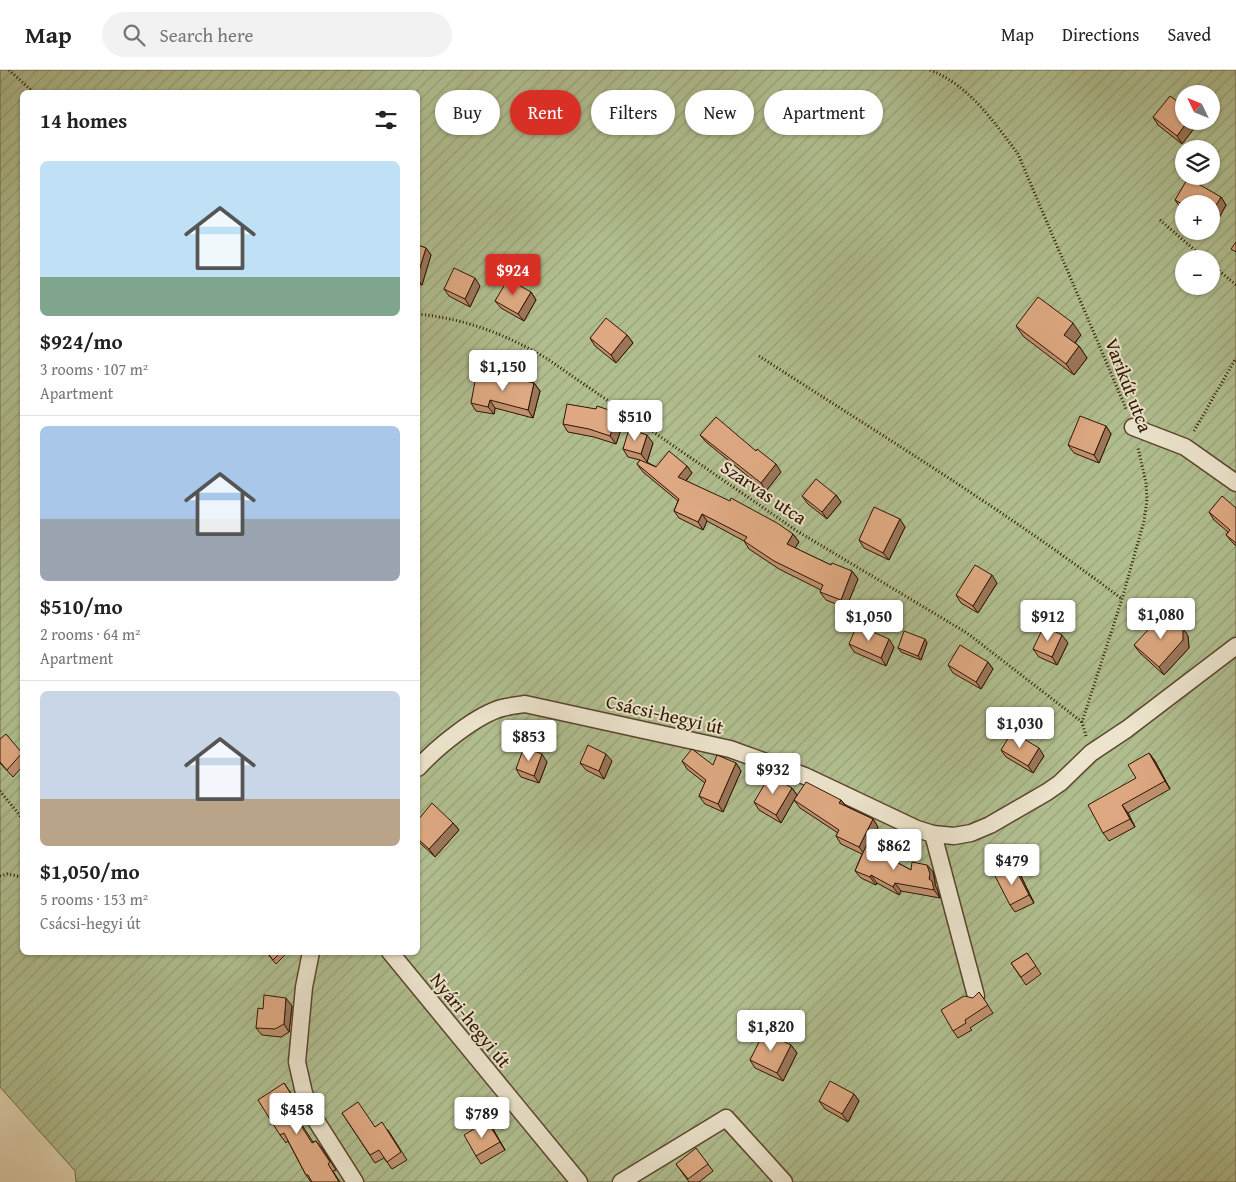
<!DOCTYPE html>
<html lang="en">
<head>
<meta charset="utf-8">
<style>
	:root { --surface:#fff; --page:#f2f2f2; --text:#222; --muted:#767676; --line:#e0e0e0; --accent:#d93025 }
	body { margin:0; font-family:"Gentium Book Plus",serif; background:var(--page); color:var(--text); height:100vh; display:flex; flex-direction:column; font-size:19px; white-space:nowrap }
	* { box-sizing:border-box; margin:0 }
	p { font-size:16px; color:var(--muted) }
	.icon { flex:none; width:28px; height:28px; fill:none; stroke:currentColor; stroke-width:2; stroke-linecap:round; stroke-linejoin:round }
	.map { position:relative; flex:1; overflow:hidden }
	.sheet { position:absolute; left:20px; top:20px; width:400px; height:865px; display:flex; flex-direction:column; background:var(--surface); border-radius:8px; box-shadow:0 1px 4px #0004 }
	.sheet>* { flex:none }
	.hud { position:absolute; left:435px; top:20px; width:475px; height:45px; display:flex; gap:10px }
	.needle { width:32px; rotate:313deg }
	.fabs { position:absolute; left:1175px; top:15px; display:grid; gap:10px }
	.fabs a { display:grid; place-items:center; width:45px; height:45px; border-radius:50%; background:var(--surface); box-shadow:0 1px 4px #0004; font-size:25px }
	.price { position:absolute; translate:-50% -42px; padding:0 11px; border-radius:5px; background:#fff; color:#222; font-size:16px; line-height:32px; filter:drop-shadow(0 1px 2px #0008) }
	.price::after { content:''; position:absolute; left:50%; top:30px; width:15px; height:11px; margin-left:-8px; background:inherit; clip-path:polygon(0 0,100% 0,50% 100%) }
	.price.on { background:var(--accent); color:#fff }
	ul { padding:0; list-style:none }
	li { display:grid; align-content:center; gap:10px; height:265px; padding:0 20px }
	li+li { border-top:1px solid var(--line) }
	li span { display:grid; place-items:center; height:155px; border-radius:8px; color:#555 }
	li>.icon { margin-inline-start:auto }
	span .icon { width:90px; height:90px; fill:#fffc; stroke-width:1 }
	li b { font-size:21px }
	h2 { display:flex; justify-content:space-between; align-items:center; height:60px; padding:0 20px; font-size:21px }
	.chip { padding:0 18px; border-radius:22px; background:var(--surface); box-shadow:0 1px 4px #0004; font-size:18px; line-height:45px }
	.chip.on { background:var(--accent); color:#fff }
	header { display:flex; align-items:center; gap:30px; box-sizing:border-box; height:70px; padding:0 25px; background:var(--surface); border-bottom:1px solid var(--line) }
	header strong { font-size:24px }
	nav { display:flex; gap:28px; margin-inline-start:auto; font-size:18px }
	.search { width:350px; height:45px; background:var(--page); display:flex; align-items:center; gap:12px; box-sizing:border-box; padding:0 18px; border-radius:28px; color:var(--muted); font-size:19px }
	.map>svg:first-child { display:block }
	.garden { fill:url(#garden-furrows); stroke:#706a48; fill-rule:evenodd }
	.lines { fill:none; stroke-linecap:round; stroke-linejoin:round }
	.street-casing { stroke:#5c452c; stroke-width:19 }
	.path { stroke:#301500; stroke-width:3; stroke-dasharray:1 2.5; stroke-linecap:butt }
	.street { stroke:#ece4cd; stroke-width:16 }
	.wall { fill:#bf9170; stroke:#301500 }
	.shaded-wall { fill:#9b765b; stroke:#301500 }
	.building { fill:#dea982; stroke:#301500 }
	.labels { text-anchor:middle; dominant-baseline:central; stroke-width:4; stroke-linejoin:round; paint-order:stroke }
	.street-label { font-size:19px; fill:#301500; stroke:#ece4cd }
</style>
</head>
<body>
<header>
<strong>Map</strong>
<div class="search"><svg class="icon" aria-label="search" viewBox="0 0 24 24"><circle cx="10" cy="10" r="6"/><path d="M15 15l6 6"/></svg>Search here</div>
<nav><a>Map</a><a>Directions</a><a>Saved</a></nav>
</header>
<div class="map">
<svg width="1236" height="1112" viewBox="0 0 1236 1112">
	<defs>
		<pattern id="garden-furrows" width="10" height="10" patternUnits="userSpaceOnUse" patternTransform="scale(1.25)"><rect width="10" height="10" fill="#b0be8f"/><path d="M-1 1l2-2M0 10L10 0M9 11l2-2" fill="none" stroke="#98a27a"/></pattern>
	</defs>
	<rect width="100%" height="100%" fill="#e2d6b2"/>
	<filter id="stains"><feTurbulence type="fractalNoise" baseFrequency=".004" numOctaves="4"/><feColorMatrix values="0 0 0 0 .2 0 0 0 0 .09 0 0 0 0 .02 0 0 0 .5 -.17"/></filter>
	<radialGradient id="worn" r=".72"><stop offset=".6" stop-color="#630" stop-opacity="0"/><stop offset="1" stop-color="#630" stop-opacity=".3"/></radialGradient>
	<path class="garden" d="M0,0H1236V1112H76L75,1101L0,1017ZM22,22H418V882H22ZM1184,24H1211V51H1184ZM1184,79H1211V106H1184ZM1184,134H1211V161H1184ZM1184,189H1211V216H1184Z"/>
	<g class="lines">
		<defs>
			<g id="street">
				<polyline points="1133,357 1185,377 1236,413"/>
				<path d="M418,698C436,678 476,645 502,638C510,636 518,635 525,634L730,679L805,706L917,759L933,764L954,766L971,763L990,755L1047,722L1060,713L1091,683L1127,659L1236,576"/>
				<polyline points="933,764 976,926"/>
				<polyline points="311,882 304,917 297,992 304,1023 315,1049 355,1112"/>
				<polyline points="390,882 579,1112"/>
				<polyline points="621,1112 726,1048 784,1112"/>
			</g>
		</defs>
		<use href="#street" class="street-casing"/>
		<g class="path">
			<polyline points="9,0 33,22"/>
			<path d="M930,0C969,15 994,52 1018,84L1127,341"/>
			<polyline points="1160,150 1205,189"/>
			<polyline points="1211,194 1236,215"/>
			<path d="M418,244C466,249 505,264 546,288L797,461L967,563L1082,652"/>
			<path d="M759,286C881,365 1006,441 1122,529"/>
			<polyline points="1194,361 1236,288"/>
			<polyline points="1086,666 1082,652 1122,529 1144,451 1147,430 1146,413 1138,378"/>
			<polyline points="0,721 22,748"/>
			<polyline points="0,806 7,804 22,807"/>
		</g>
		<use href="#street" class="street"/>
	</g>
	<g class="wall">
		<polygon points="1153,47 1199,52 1182,74 1158,55"/>
		<polygon points="1221,127 1226,135 1214,157 1211,156 1211,134 1184,134 1184,139 1180,137 1175,130"/>
		<polygon points="418,175 426,178 431,185 422,215 418,214"/>
		<polygon points="480,216 470,237 449,226 444,219"/>
		<polygon points="531,222 536,230 524,251 501,238 495,231"/>
		<polygon points="1016,256 1081,265 1075,273 1079,276 1087,288 1074,305 1024,267"/>
		<polygon points="627,265 633,273 616,293 595,276 590,268"/>
		<polygon points="507,312 534,313 540,321 533,348 495,338 494,344 476,341 471,333"/>
		<polygon points="596,339 618,343 624,351 616,374 594,367 568,362 563,354"/>
		<polygon points="1106,356 1111,364 1099,393 1074,383 1068,375"/>
		<polygon points="700,365 756,381 781,402 766,421 706,372"/>
		<polygon points="653,373 647,392 656,397 687,396 692,403 686,411 793,464 799,472 795,478 831,495 852,501 858,509 846,538 826,530 820,522 821,520 779,499 749,479 744,471 707,451 703,460 679,448 674,441 678,431 643,402 637,394 640,390 628,387 623,379"/>
		<polygon points="836,425 841,432 827,449 808,434 802,426"/>
		<polygon points="1236,438 1236,476 1232,472 1226,465 1228,462 1214,450 1209,442"/>
		<polygon points="905,457 889,490 864,478 859,470"/>
		<polygon points="997,513 978,543 961,533 956,525"/>
		<polygon points="1188,566 1189,578 1164,605 1140,583 1134,575"/>
		<polygon points="927,573 921,590 901,582 898,578"/>
		<polygon points="1068,573 1057,595 1039,587 1033,579"/>
		<polygon points="849,574 894,577 886,596 854,582"/>
		<polygon points="988,592 993,599 981,619 953,603 948,595"/>
		<polygon points="0,669 22,683 22,697 13,707 0,693"/>
		<polygon points="1001,680 1044,686 1033,703 1006,687"/>
		<polygon points="1149,683 1155,691 1170,719 1128,743 1135,757 1109,771 1103,763 1136,708"/>
		<polygon points="612,691 604,709 586,700 580,693"/>
		<polygon points="682,691 713,695 736,693 741,701 723,742 705,734 699,726 705,713 687,699"/>
		<polygon points="547,692 539,713 521,707 516,699"/>
		<polygon points="792,718 797,725 841,730 846,736 873,749 878,757 869,777 911,800 927,795 933,802 935,812 935,815 937,819 940,828 901,821 899,825 877,813 876,815 861,808 855,801 862,784 841,774 836,766 838,763 800,738 794,730 781,753 759,740 754,732"/>
		<polygon points="418,750 453,753 459,760 435,787 418,771"/>
		<polygon points="1014,796 1020,804 1034,833 1015,842 1010,835"/>
		<polygon points="266,882 288,882 276,894"/>
		<polygon points="1027,883 1041,904 1026,915 1011,893"/>
		<polygon points="979,922 993,943 970,958 972,960 958,968 953,961 973,928"/>
		<polygon points="292,936 289,962 281,967 262,965 256,958"/>
		<polygon points="791,975 797,983 783,1011 755,998 750,990"/>
		<polygon points="854,1024 859,1031 848,1052 825,1039 819,1031"/>
		<polygon points="297,1032 303,1046 298,1049 313,1072 316,1071 322,1078 336,1100 333,1101 340,1112 311,1112 306,1105 288,1071 286,1073 280,1065"/>
		<polygon points="342,1043 375,1057 388,1060 407,1090 392,1099 384,1088 375,1093"/>
		<polygon points="493,1059 505,1080 481,1094 476,1086"/>
		<polygon points="676,1094 708,1094 713,1101 699,1112 689,1112"/>
	</g>
	<g class="shaded-wall">
		<polygon points="1188,51 1199,51 1199,52 1182,74 1177,66"/>
		<polygon points="1221,127 1226,135 1214,157 1211,154 1211,144"/>
		<polygon points="426,178 431,185 422,215 418,209 418,204"/>
		<polygon points="475,208 480,216 470,237 465,229"/>
		<polygon points="531,222 536,230 524,251 518,244"/>
		<polygon points="1073,253 1081,265 1072,276 1064,265"/>
		<polygon points="627,265 633,273 616,293 611,285"/>
		<polygon points="1079,276 1087,288 1074,305 1066,294"/>
		<polygon points="534,313 540,321 533,348 528,340"/>
		<polygon points="490,330 495,338 494,344 488,337"/>
		<polygon points="618,343 624,351 616,374 610,366"/>
		<polygon points="1106,356 1111,364 1099,393 1094,385"/>
		<polygon points="647,365 653,373 647,392 641,384"/>
		<polygon points="776,394 781,402 766,421 761,413"/>
		<polygon points="687,396 692,403 683,414 678,407"/>
		<polygon points="836,425 841,432 827,449 822,442"/>
		<polygon points="702,444 707,451 703,460 698,452"/>
		<polygon points="900,449 905,457 889,490 883,483"/>
		<polygon points="793,464 799,472 792,482 787,474"/>
		<polygon points="852,501 858,509 846,538 841,530"/>
		<polygon points="992,505 997,513 978,543 973,536"/>
		<polygon points="1183,558 1188,566 1189,578 1164,605 1159,597"/>
		<polygon points="1062,565 1068,573 1057,595 1052,587"/>
		<polygon points="889,569 894,577 886,596 881,588"/>
		<polygon points="925,569 927,573 921,590 918,586"/>
		<polygon points="988,592 993,599 981,619 976,612"/>
		<polygon points="1039,678 1044,686 1033,703 1028,696"/>
		<polygon points="1149,683 1155,691 1170,719 1165,711"/>
		<polygon points="542,684 547,692 539,713 534,706"/>
		<polygon points="606,684 612,691 604,709 599,701"/>
		<polygon points="736,693 741,701 723,742 718,734"/>
		<polygon points="792,718 797,725 781,753 776,745"/>
		<polygon points="841,730 847,738 839,733"/>
		<polygon points="1122,735 1128,743 1135,757 1130,749"/>
		<polygon points="873,749 878,757 865,785 859,777"/>
		<polygon points="453,753 459,760 435,787 429,779"/>
		<polygon points="927,795 933,802 935,812 935,815 937,819 940,828 934,820 929,809"/>
		<polygon points="1014,796 1020,804 1034,833 1029,825"/>
		<polygon points="871,805 877,813 876,815 870,807"/>
		<polygon points="895,813 901,821 899,825 893,817"/>
		<polygon points="286,928 292,936 289,962 284,954"/>
		<polygon points="791,975 797,983 783,1011 777,1003"/>
		<polygon points="284,1013 297,1032 303,1046 297,1038"/>
		<polygon points="854,1024 859,1031 848,1052 842,1044"/>
		<polygon points="487,1051 493,1059 505,1080 500,1072"/>
	</g>
	<g class="building">
		<polygon points="1170,26 1184,36 1184,51 1188,51 1177,66 1153,47"/>
		<polygon points="1188,108 1221,127 1211,144 1211,134 1184,134 1184,135 1175,130"/>
		<polygon points="1236,172 1236,182 1231,179"/>
		<polygon points="418,175 426,178 418,204"/>
		<polygon points="454,198 475,208 465,229 444,219"/>
		<polygon points="508,209 531,222 518,244 495,231"/>
		<polygon points="1038,227 1073,253 1064,265 1079,276 1066,294 1016,256"/>
		<polygon points="606,248 627,265 611,285 590,268"/>
		<polygon points="476,306 507,312 508,307 534,313 528,340 490,330 488,337 471,333"/>
		<polygon points="567,334 596,339 597,336 618,343 610,366 589,359 563,354"/>
		<polygon points="1080,346 1106,356 1094,385 1068,375"/>
		<polygon points="716,347 756,381 757,379 776,394 761,413 700,365"/>
		<polygon points="629,359 647,365 641,384 623,379"/>
		<polygon points="669,381 687,396 678,407 730,431 731,428 777,453 793,464 787,474 831,495 832,493 852,501 841,530 820,522 823,515 774,491 744,471 747,467 702,444 698,452 674,441 679,429 637,394 640,390 656,397"/>
		<polygon points="816,409 836,425 822,442 802,426"/>
		<polygon points="1222,426 1236,438 1236,473 1226,465 1230,460 1209,442"/>
		<polygon points="874,437 900,449 883,483 859,470"/>
		<polygon points="975,495 992,505 973,536 956,525"/>
		<polygon points="1159,548 1173,549 1183,558 1183,570 1159,597 1134,575"/>
		<polygon points="857,555 889,569 881,588 849,574"/>
		<polygon points="1044,556 1062,565 1052,587 1033,579"/>
		<polygon points="904,561 925,569 918,586 898,578"/>
		<polygon points="960,575 988,592 976,612 948,595"/>
		<polygon points="1012,662 1039,678 1028,696 1001,680"/>
		<polygon points="6,664 22,683 7,700 0,692 0,669"/>
		<polygon points="588,675 606,684 599,701 580,693"/>
		<polygon points="524,677 542,684 534,706 516,699"/>
		<polygon points="692,679 713,695 717,685 736,693 718,734 699,726 706,710 682,691"/>
		<polygon points="1149,683 1165,711 1122,735 1130,749 1103,763 1088,735 1136,708 1128,695"/>
		<polygon points="770,705 792,718 776,745 754,732"/>
		<polygon points="806,712 841,730 839,733 873,749 859,777 836,766 839,760 794,730"/>
		<polygon points="432,733 453,753 429,779 418,769 418,750"/>
		<polygon points="866,776 911,800 912,792 927,795 930,804 929,809 932,811 934,820 895,813 893,817 871,805 870,807 855,801"/>
		<polygon points="1014,796 1029,825 1010,835 995,806"/>
		<polygon points="267,882 281,882 273,890"/>
		<polygon points="1027,883 1036,896 1021,907 1011,893"/>
		<polygon points="979,922 988,935 965,950 966,953 953,961 941,940 964,926 973,928"/>
		<polygon points="264,925 286,928 284,954 275,959 256,958 258,938 263,939"/>
		<polygon points="764,962 791,975 777,1003 750,990"/>
		<polygon points="830,1011 854,1024 842,1044 819,1031"/>
		<polygon points="284,1013 291,1024 297,1038 292,1041 312,1073 316,1071 330,1092 328,1094 339,1112 312,1112 308,1105 306,1105 284,1063 280,1065 258,1030"/>
		<polygon points="358,1032 375,1057 382,1052 401,1082 387,1092 379,1080 370,1085 342,1043"/>
		<polygon points="487,1051 500,1072 476,1086 464,1065"/>
		<polygon points="696,1078 708,1094 688,1109 676,1094"/>
	</g>
	<g class="labels">
		<g class="street-label">
			<text transform="translate(1129 315) rotate(69)">Varikút utca</text>
			<text transform="translate(764 422) rotate(34)">Szarvas utca</text>
			<text transform="translate(665 644) rotate(13)">Csácsi-hegyi út</text>
			<text transform="translate(471 950) rotate(51)">Nyári-hegyi út</text>
		</g>
	</g>
	<rect width="100%" height="100%" filter="url(#stains)"/>
	<rect width="100%" height="100%" fill="url(#worn)"/>
</svg>
<div class="fabs">
<a><svg class="needle" viewBox="-14 -14 28 28"><path d="M0-13l5 13h-10z" fill="#e53935"/><path d="M0 13l5-13h-10z" fill="#767676"/></svg></a>
<a><svg class="icon" aria-label="layers" viewBox="0 0 24 24"><path d="M12 4l9 5-9 5-9-5zM3 14l9 5 9-5"/></svg></a>
<a>+</a>
<a>−</a>
</div>
<b class="price on" style="left:513px;top:226px">$924</b>
<b class="price" style="left:503px;top:322px">$1,150</b>
<b class="price" style="left:635px;top:372px">$510</b>
<b class="price" style="left:1161px;top:570px">$1,080</b>
<b class="price" style="left:869px;top:572px">$1,050</b>
<b class="price" style="left:1048px;top:572px">$912</b>
<b class="price" style="left:1020px;top:679px">$1,030</b>
<b class="price" style="left:529px;top:692px">$853</b>
<b class="price" style="left:773px;top:725px">$932</b>
<b class="price" style="left:894px;top:801px">$862</b>
<b class="price" style="left:1012px;top:816px">$479</b>
<b class="price" style="left:771px;top:982px">$1,820</b>
<b class="price" style="left:297px;top:1065px">$458</b>
<b class="price" style="left:482px;top:1069px">$789</b>
<div class="hud">
<a class="chip">Buy</a>
<a class="chip on">Rent</a>
<a class="chip">Filters</a>
<a class="chip">New</a>
<a class="chip">Apartment</a>
</div>
<section class="sheet">
<h2>14 homes<svg class="icon" aria-label="filters" viewBox="0 0 24 24"><path d="M4 7h16M4 17h16"/><circle cx="9" cy="7" r="2"/><circle cx="15" cy="17" r="2"/></svg></h2>
<ul>
<li><span style="background:linear-gradient(#bfe0f5 75%,#7fa58c 0)"><svg class="icon" aria-label="home" viewBox="0 0 24 24"><path d="M3 11l9-7 9 7M6 9v11h12V9"/></svg></span><div><b>$924/mo</b><p>3 rooms · 107 m²</p><p>Apartment</p></div></li>
<li><span style="background:linear-gradient(#a9c7e8 60%,#9aa5b1 0)"><svg class="icon" aria-label="home" viewBox="0 0 24 24"><path d="M3 11l9-7 9 7M6 9v11h12V9"/></svg></span><div><b>$510/mo</b><p>2 rooms · 64 m²</p><p>Apartment</p></div></li>
<li><span style="background:linear-gradient(#c9d6e8 70%,#b9a48a 0)"><svg class="icon" aria-label="home" viewBox="0 0 24 24"><path d="M3 11l9-7 9 7M6 9v11h12V9"/></svg></span><div><b>$1,050/mo</b><p>5 rooms · 153 m²</p><p>Csácsi-hegyi út</p></div></li>
</ul>
</section>
</div>
</body>
</html>
